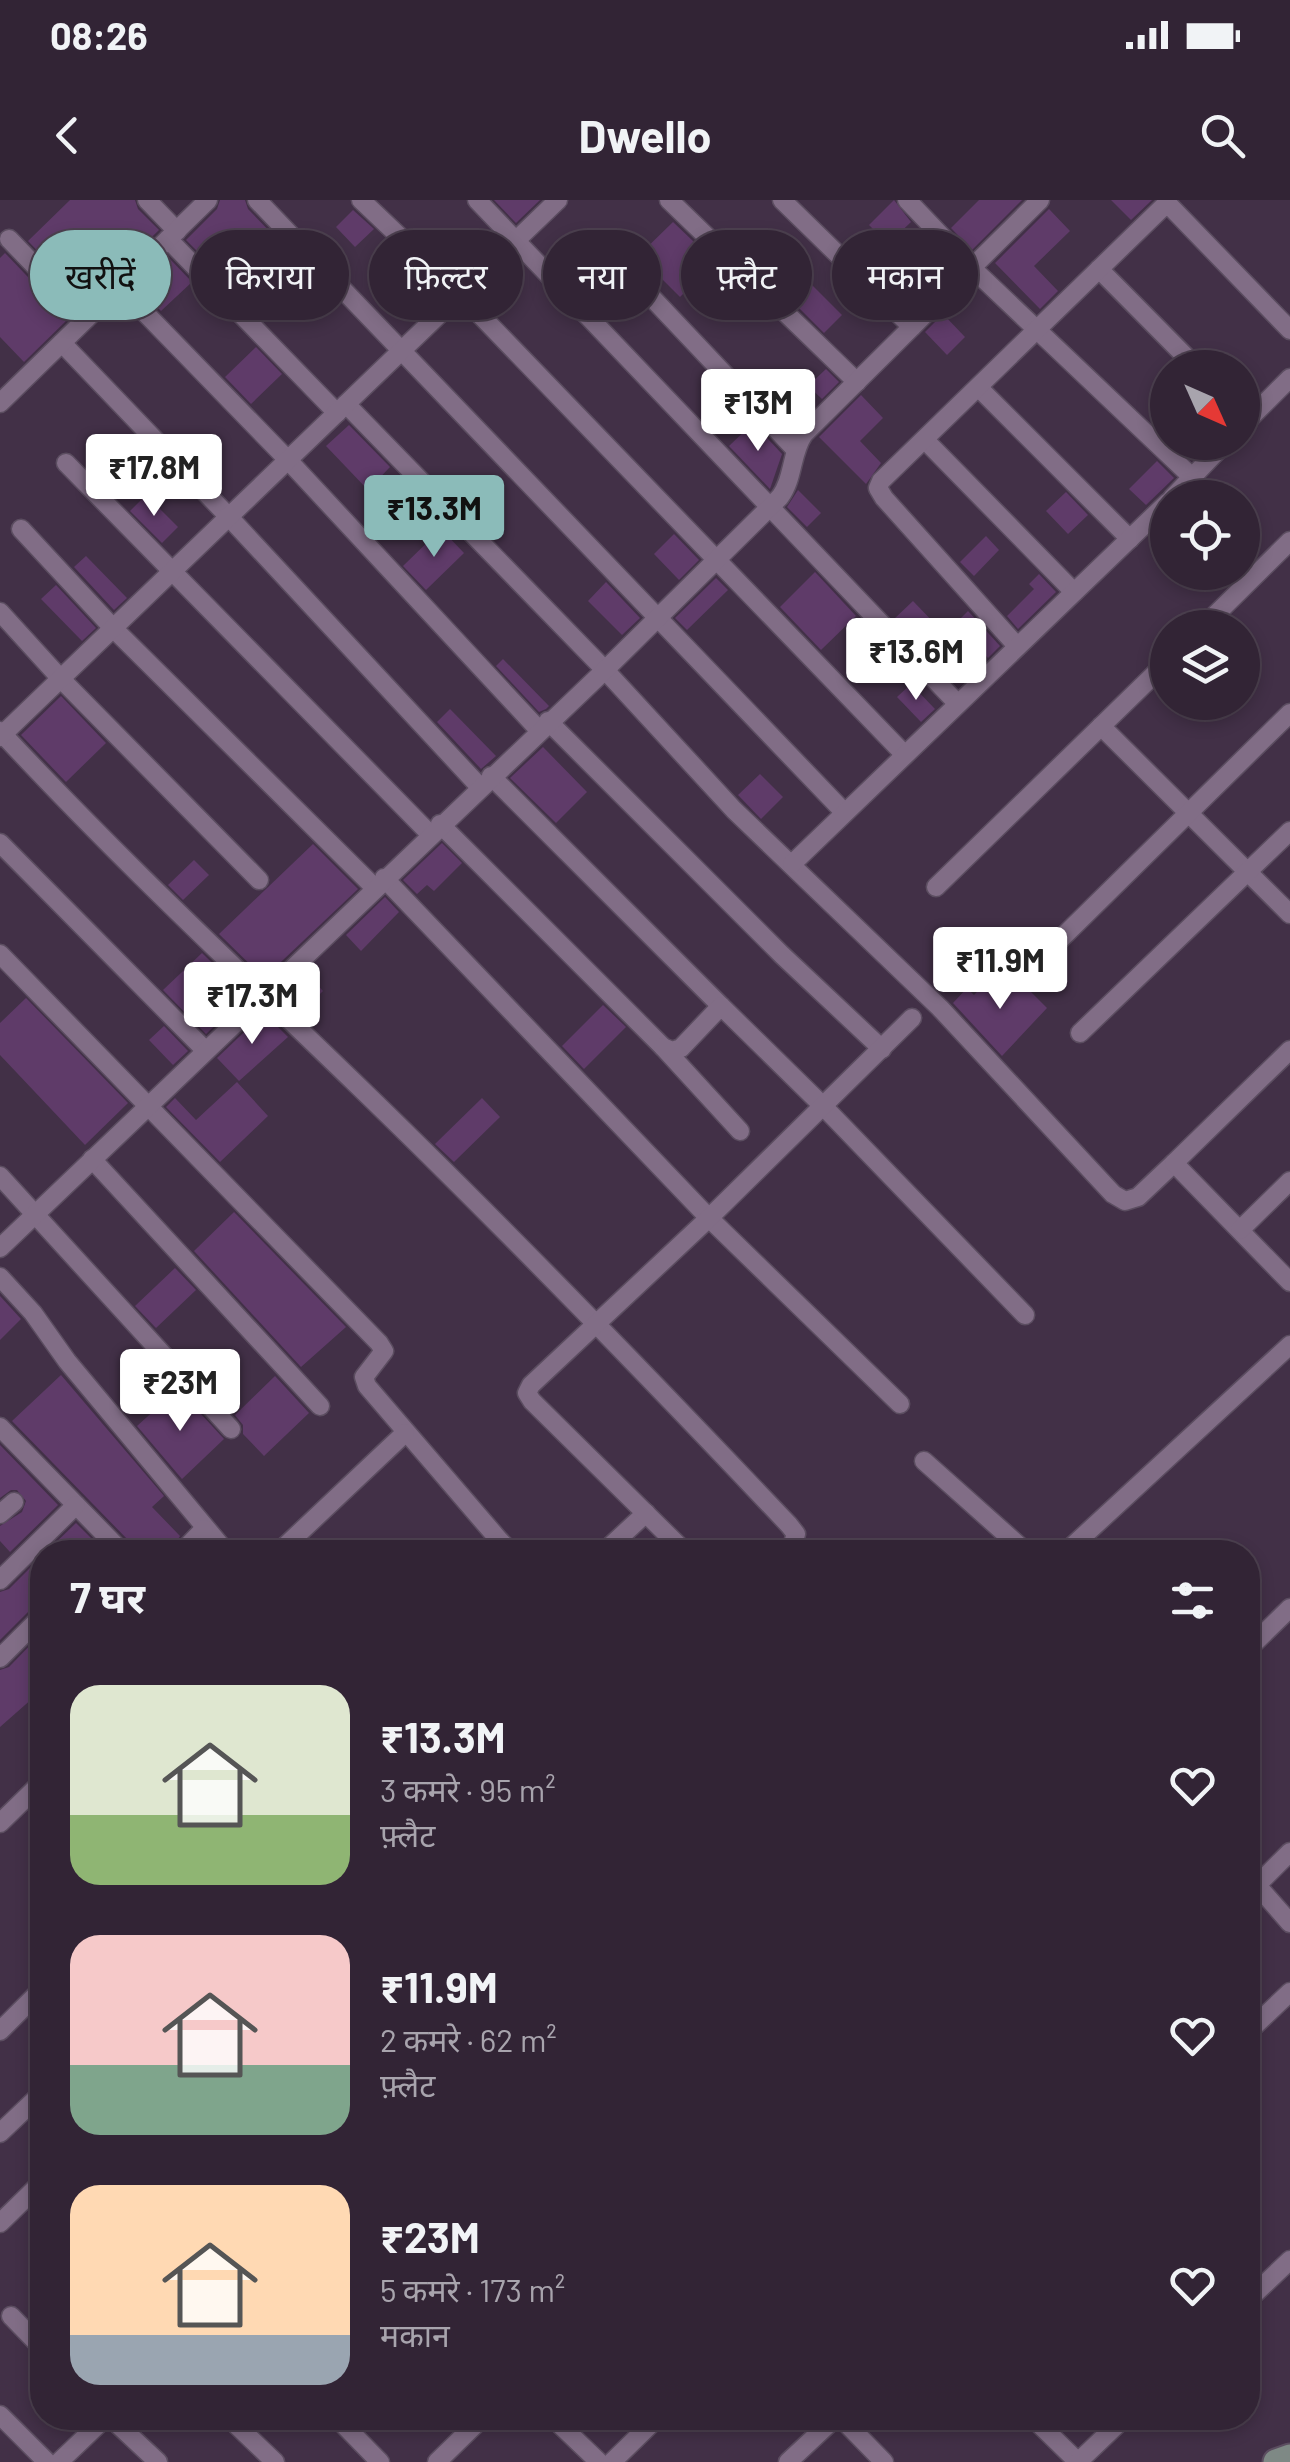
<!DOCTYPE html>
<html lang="hi">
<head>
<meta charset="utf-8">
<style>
	:root { --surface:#322435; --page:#3a2c3d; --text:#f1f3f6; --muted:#a8a4ad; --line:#4d4150; --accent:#8bbbb9 }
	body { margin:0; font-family:Barlow,"Noto Sans Devanagari",sans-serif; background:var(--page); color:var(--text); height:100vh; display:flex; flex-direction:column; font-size:38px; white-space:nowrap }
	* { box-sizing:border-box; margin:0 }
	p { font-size:32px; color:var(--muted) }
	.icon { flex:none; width:55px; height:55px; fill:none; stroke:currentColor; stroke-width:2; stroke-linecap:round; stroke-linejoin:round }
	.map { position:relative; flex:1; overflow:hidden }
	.sheet { position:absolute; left:30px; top:1340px; width:1230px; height:890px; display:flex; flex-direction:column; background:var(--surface); border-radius:40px; box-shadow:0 5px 15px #0003,0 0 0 2px var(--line) }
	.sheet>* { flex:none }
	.banner { position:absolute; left:30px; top:30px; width:1230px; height:90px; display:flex; gap:20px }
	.needle { width:65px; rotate:135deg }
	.fabs { position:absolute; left:1150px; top:150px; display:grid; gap:20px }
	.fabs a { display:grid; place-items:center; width:110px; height:110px; border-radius:50%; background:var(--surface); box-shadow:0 5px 15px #0003,0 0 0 2px var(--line); font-size:50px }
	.price { position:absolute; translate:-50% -85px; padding:0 22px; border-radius:10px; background:#fff; color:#222; font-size:32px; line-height:65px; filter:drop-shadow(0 2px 5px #0008) }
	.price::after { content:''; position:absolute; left:50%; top:60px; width:30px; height:22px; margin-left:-15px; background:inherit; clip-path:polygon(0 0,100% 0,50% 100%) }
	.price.selected { background:var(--accent); color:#111 }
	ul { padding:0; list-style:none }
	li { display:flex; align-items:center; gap:30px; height:250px; padding:0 40px }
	li span { display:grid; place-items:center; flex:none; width:280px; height:200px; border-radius:30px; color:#555 }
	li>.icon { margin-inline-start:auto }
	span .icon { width:120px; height:120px; fill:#fffc; stroke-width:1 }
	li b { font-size:42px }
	h2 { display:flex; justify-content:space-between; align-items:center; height:120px; padding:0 40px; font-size:42px }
	.pill { padding:0 35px; border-radius:45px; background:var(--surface); box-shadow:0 5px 15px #0003,0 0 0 2px var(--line); font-size:35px; line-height:90px }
	.pill.selected { background:var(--accent); color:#111 }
	.status { display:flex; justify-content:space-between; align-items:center; height:70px; padding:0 50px; background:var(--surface); direction:ltr }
	.status svg { height:28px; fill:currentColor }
	header { display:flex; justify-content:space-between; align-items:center; height:130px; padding:0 40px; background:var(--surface); font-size:45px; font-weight:700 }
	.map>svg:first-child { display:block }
	.building { fill:#5f3b69 }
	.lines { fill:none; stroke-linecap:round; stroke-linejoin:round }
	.street-casing { stroke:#5b4d60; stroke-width:21 }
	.secondary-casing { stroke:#5b4d60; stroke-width:29 }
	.street { stroke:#816d86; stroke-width:18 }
	.secondary { stroke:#7e8985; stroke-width:25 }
</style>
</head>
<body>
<div class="status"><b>08:26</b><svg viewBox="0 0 49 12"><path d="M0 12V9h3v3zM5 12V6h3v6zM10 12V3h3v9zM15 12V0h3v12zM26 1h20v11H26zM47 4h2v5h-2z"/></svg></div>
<header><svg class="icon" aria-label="back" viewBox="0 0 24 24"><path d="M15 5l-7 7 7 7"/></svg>Dwello<svg class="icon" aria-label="search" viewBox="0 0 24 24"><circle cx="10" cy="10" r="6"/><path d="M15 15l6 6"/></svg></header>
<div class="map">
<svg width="1290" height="2262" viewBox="0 0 1290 2262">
	<rect width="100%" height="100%" fill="#423047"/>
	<g class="building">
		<polygon points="70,0 135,0 138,9 159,30 86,101 28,41"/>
		<polygon points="220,0 245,0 248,9 274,36 252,57 230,35 205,59 186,40 217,9"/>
		<polygon points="494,0 540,0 516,23"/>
		<polygon points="894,0 911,22 888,44 869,25"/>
		<polygon points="979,0 1022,0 972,50 951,28"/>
		<polygon points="1111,0 1152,0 1131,20"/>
		<polygon points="1049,9 1070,31 1034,66 1058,91 1040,109 995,63"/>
		<polygon points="353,10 374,29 355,47 336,27"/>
		<polygon points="673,22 715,62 680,97 653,70 648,75 634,60"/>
		<polygon points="5,53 68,119 24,162 0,137 0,58"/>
		<polygon points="942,54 954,67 912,109 899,97"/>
		<polygon points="168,57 192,82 161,111 137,87"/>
		<polygon points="607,63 630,93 606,117 580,90"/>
		<polygon points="812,85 842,115 824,133 794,103"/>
		<polygon points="943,114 965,137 947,155 925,132"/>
		<polygon points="256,147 282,174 251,204 225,177"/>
		<polygon points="826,169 839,182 822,199 808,186"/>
		<polygon points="861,195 883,218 860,241 881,263 866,284 819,237"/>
		<polygon points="753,223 782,254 770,289 729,246"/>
		<polygon points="349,225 390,267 368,290 326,246"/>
		<polygon points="1157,261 1174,278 1146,305 1129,289"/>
		<polygon points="798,290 821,313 807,327 787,307"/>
		<polygon points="1066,292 1088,315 1068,334 1046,311"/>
		<polygon points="146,295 178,327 162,343 130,311"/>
		<polygon points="441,329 464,353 426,390 403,366"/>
		<polygon points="674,334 699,360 679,380 654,354"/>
		<polygon points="986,336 999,350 974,376 960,362"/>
		<polygon points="86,356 127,398 114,410 74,367"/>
		<polygon points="815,372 856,416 821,450 780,407"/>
		<polygon points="1039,374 1056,392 1018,429 1007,416 1034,389 1029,384"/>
		<polygon points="716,378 728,390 687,430 675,418"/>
		<polygon points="606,382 640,418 622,435 588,401"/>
		<polygon points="56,385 96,428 82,441 41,399"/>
		<polygon points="913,401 937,426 919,445 894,419"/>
		<polygon points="968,411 1000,446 988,458 955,424"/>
		<polygon points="503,459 549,506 546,509 539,512 496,466"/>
		<polygon points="911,484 935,509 921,522 897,497"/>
		<polygon points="61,496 106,543 66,582 21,535"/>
		<polygon points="450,509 496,556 481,569 437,522"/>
		<polygon points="543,547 587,592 556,623 510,578"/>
		<polygon points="760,574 783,597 761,619 738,595"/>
		<polygon points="442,643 462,663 434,691 427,685 417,694 403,680"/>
		<polygon points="313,644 358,689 264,778 219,734"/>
		<polygon points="194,660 209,675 183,700 168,685"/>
		<polygon points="385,697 399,712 361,751 346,735"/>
		<polygon points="202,753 246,796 206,834 163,790"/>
		<polygon points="996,772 1016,792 1027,788 1047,808 1002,856 953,803 967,788 974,795"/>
		<polygon points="306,773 323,791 301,813 282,796"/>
		<polygon points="26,798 128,903 85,945 0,855 0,823"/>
		<polygon points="603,805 626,827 584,869 562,846"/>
		<polygon points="264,813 288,837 239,881 217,858"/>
		<polygon points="164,826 188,851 173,865 149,840"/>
		<polygon points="237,882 268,916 220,962 166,907 175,898 196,920"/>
		<polygon points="482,898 500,917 454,962 435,944"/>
		<polygon points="234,1012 346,1127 301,1167 194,1051"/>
		<polygon points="175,1068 196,1090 156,1128 135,1106"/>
		<polygon points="0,1096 21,1119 0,1140"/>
		<polygon points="61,1175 164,1296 152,1307 180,1336 170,1352 134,1352 131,1343 12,1221"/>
		<polygon points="275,1176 309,1213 264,1256 243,1234 243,1225 235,1215"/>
		<polygon points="178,1189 224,1239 182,1279 137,1226"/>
		<polygon points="0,1245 58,1305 10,1352 0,1341 0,1326 22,1312 26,1301 17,1290 11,1290 0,1298"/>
		<polygon points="76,1323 105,1352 46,1352"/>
		<polygon points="42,1356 42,1404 33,1407 0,1440 0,1392 9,1389"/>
		<polygon points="42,1433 42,1490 0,1527 0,1470 9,1467"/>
	</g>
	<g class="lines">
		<defs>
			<g id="street">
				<polyline points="147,0 177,31"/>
				<polyline points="257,0 844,612"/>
				<polyline points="361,0 460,94 904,554"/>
				<polyline points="477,0 957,503"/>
				<polyline points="669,0 857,182"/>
				<polyline points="782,0 912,127"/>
				<polyline points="907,0 972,68 1192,277"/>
				<polyline points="9,39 86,119"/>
				<polyline points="168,39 337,213"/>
				<polyline points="623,67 796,250"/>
				<polyline points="1099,69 1197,168"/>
				<polyline points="119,86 288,260 539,530"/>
				<polyline points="62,143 229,317 479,586"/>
				<polyline points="979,188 1130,339"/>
				<polyline points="0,203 208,0"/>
				<polyline points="346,204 605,470 734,610 940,808 1113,994 1125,1001 1138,997 1174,963"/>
				<polyline points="1242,226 1290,178"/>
				<polyline points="925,240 1074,392"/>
				<polyline points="66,263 430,634"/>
				<polyline points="1172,298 1226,242"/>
				<polyline points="21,329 113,428 374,687"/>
				<polyline points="0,412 61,479 259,680"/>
				<polyline points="1202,428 1290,341"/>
				<polyline points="1017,446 884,298 878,288 881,281 1167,3 1290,130"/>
				<polyline points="548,521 782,755 882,849"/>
				<polyline points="1101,526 1290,714"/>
				<path d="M0,531C113,653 235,767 354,882C503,1026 647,1175 789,1325L796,1334L790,1352"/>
				<polyline points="0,537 558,0"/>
				<polyline points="491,576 721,806"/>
				<polyline points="440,624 663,847 672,851 681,848 721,806 823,906 1025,1115"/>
				<polyline points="0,643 205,850"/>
				<polyline points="792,664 1168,302"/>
				<polyline points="384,678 709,1018 900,1204"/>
				<polyline points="936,687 1168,461"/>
				<polyline points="0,754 379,1143 384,1151 364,1177 367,1186 500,1341"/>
				<polyline points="1023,776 1290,513"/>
				<polyline points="1080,833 1290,631"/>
				<polyline points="663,847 740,931"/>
				<polyline points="1290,850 1174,963 1290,1082"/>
				<polyline points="92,959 320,1206"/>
				<polyline points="0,976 231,1229"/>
				<polyline points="1240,1030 1290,981"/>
				<path d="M0,1048L605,470L780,297C794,278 791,252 804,234L1040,0"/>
				<polyline points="0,1077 33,1113 67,1161 226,1352"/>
				<polyline points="0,1227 122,1352"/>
				<polyline points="924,1261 1026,1352"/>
				<polyline points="0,1314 14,1302"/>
				<polyline points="182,1352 204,1329"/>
				<polyline points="279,1352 405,1233"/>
				<polyline points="488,1352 500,1341 511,1352"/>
				<polyline points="604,1352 646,1313"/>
				<polyline points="685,1352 532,1201 527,1193 531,1185 709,1018 912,818"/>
				<polyline points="1066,1352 1290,1145"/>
				<polyline points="0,1380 76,1305"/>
				<polyline points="1248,1449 1290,1408"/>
				<polyline points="0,1458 42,1416"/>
				<polyline points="0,1623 42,1582"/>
				<polyline points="1248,1675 1290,1723"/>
				<polyline points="1248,1694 1290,1652"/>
				<polyline points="0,1831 42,1789"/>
				<polyline points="1248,1832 1290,1792"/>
				<polyline points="0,1933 42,1893"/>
				<polyline points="0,2023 42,1982"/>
				<polyline points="1248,2100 1290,2060"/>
				<polyline points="11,2116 42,2148"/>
				<polyline points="0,2215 47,2262"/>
				<polyline points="111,2218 158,2262"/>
				<polyline points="229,2218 275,2262"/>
				<polyline points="337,2218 380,2262"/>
				<polyline points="553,2218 599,2262"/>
				<polyline points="841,2218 884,2262"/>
				<polyline points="1033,2218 1078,2262"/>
				<polyline points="59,2262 105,2218"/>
				<polyline points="437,2262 482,2218"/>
				<polyline points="612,2262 657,2218"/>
				<polyline points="788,2262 835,2218"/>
				<polyline points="1078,2262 1124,2218"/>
			</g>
			<polyline id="secondary" points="1276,2262 1290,2257"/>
		</defs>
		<use href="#street" class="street-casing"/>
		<use href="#secondary" class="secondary-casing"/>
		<use href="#street" class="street"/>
		<use href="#secondary" class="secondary"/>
	</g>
</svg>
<div class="fabs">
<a><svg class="needle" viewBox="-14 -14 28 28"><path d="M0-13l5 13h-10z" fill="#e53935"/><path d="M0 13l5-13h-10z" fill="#a8a4ad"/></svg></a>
<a><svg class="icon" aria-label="locate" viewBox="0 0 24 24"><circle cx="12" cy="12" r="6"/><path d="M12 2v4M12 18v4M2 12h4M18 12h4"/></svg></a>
<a><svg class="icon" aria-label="layers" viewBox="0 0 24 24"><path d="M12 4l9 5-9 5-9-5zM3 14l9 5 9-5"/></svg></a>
</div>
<b class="price" style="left:758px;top:254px">₹13M</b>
<b class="price" style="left:154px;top:319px">₹17.8M</b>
<b class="price selected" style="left:434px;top:360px">₹13.3M</b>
<b class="price" style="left:916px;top:503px">₹13.6M</b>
<b class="price" style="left:1000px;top:812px">₹11.9M</b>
<b class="price" style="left:252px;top:847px">₹17.3M</b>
<b class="price" style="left:180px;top:1234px">₹23M</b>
<div class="banner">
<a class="pill selected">खरीदें</a>
<a class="pill">किराया</a>
<a class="pill">फ़िल्टर</a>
<a class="pill">नया</a>
<a class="pill">फ़्लैट</a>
<a class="pill">मकान</a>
</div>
<section class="sheet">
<h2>7 घर<svg class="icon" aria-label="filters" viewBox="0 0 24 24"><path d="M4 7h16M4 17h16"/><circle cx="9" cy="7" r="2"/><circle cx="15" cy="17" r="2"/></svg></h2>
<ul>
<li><span style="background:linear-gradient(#dfe7d0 65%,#8fb573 0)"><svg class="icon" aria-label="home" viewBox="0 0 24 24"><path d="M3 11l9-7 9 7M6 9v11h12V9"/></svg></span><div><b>₹13.3M</b><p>3 कमरे · 95 m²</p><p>फ़्लैट</p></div><svg class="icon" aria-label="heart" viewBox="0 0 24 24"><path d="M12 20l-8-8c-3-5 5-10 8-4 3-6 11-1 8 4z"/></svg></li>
<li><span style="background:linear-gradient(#f6c9c9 65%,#7fa58c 0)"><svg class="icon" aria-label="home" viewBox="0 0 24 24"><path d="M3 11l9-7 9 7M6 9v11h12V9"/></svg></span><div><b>₹11.9M</b><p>2 कमरे · 62 m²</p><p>फ़्लैट</p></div><svg class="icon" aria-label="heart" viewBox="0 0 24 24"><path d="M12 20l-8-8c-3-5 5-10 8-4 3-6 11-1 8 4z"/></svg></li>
<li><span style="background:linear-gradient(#ffd9b3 75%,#9aa5b1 0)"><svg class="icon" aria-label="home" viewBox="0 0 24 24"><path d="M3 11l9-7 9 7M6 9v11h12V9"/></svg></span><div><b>₹23M</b><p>5 कमरे · 173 m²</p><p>मकान</p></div><svg class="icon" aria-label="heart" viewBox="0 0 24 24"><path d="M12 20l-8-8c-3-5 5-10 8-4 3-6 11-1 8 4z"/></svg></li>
</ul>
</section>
</div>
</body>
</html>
